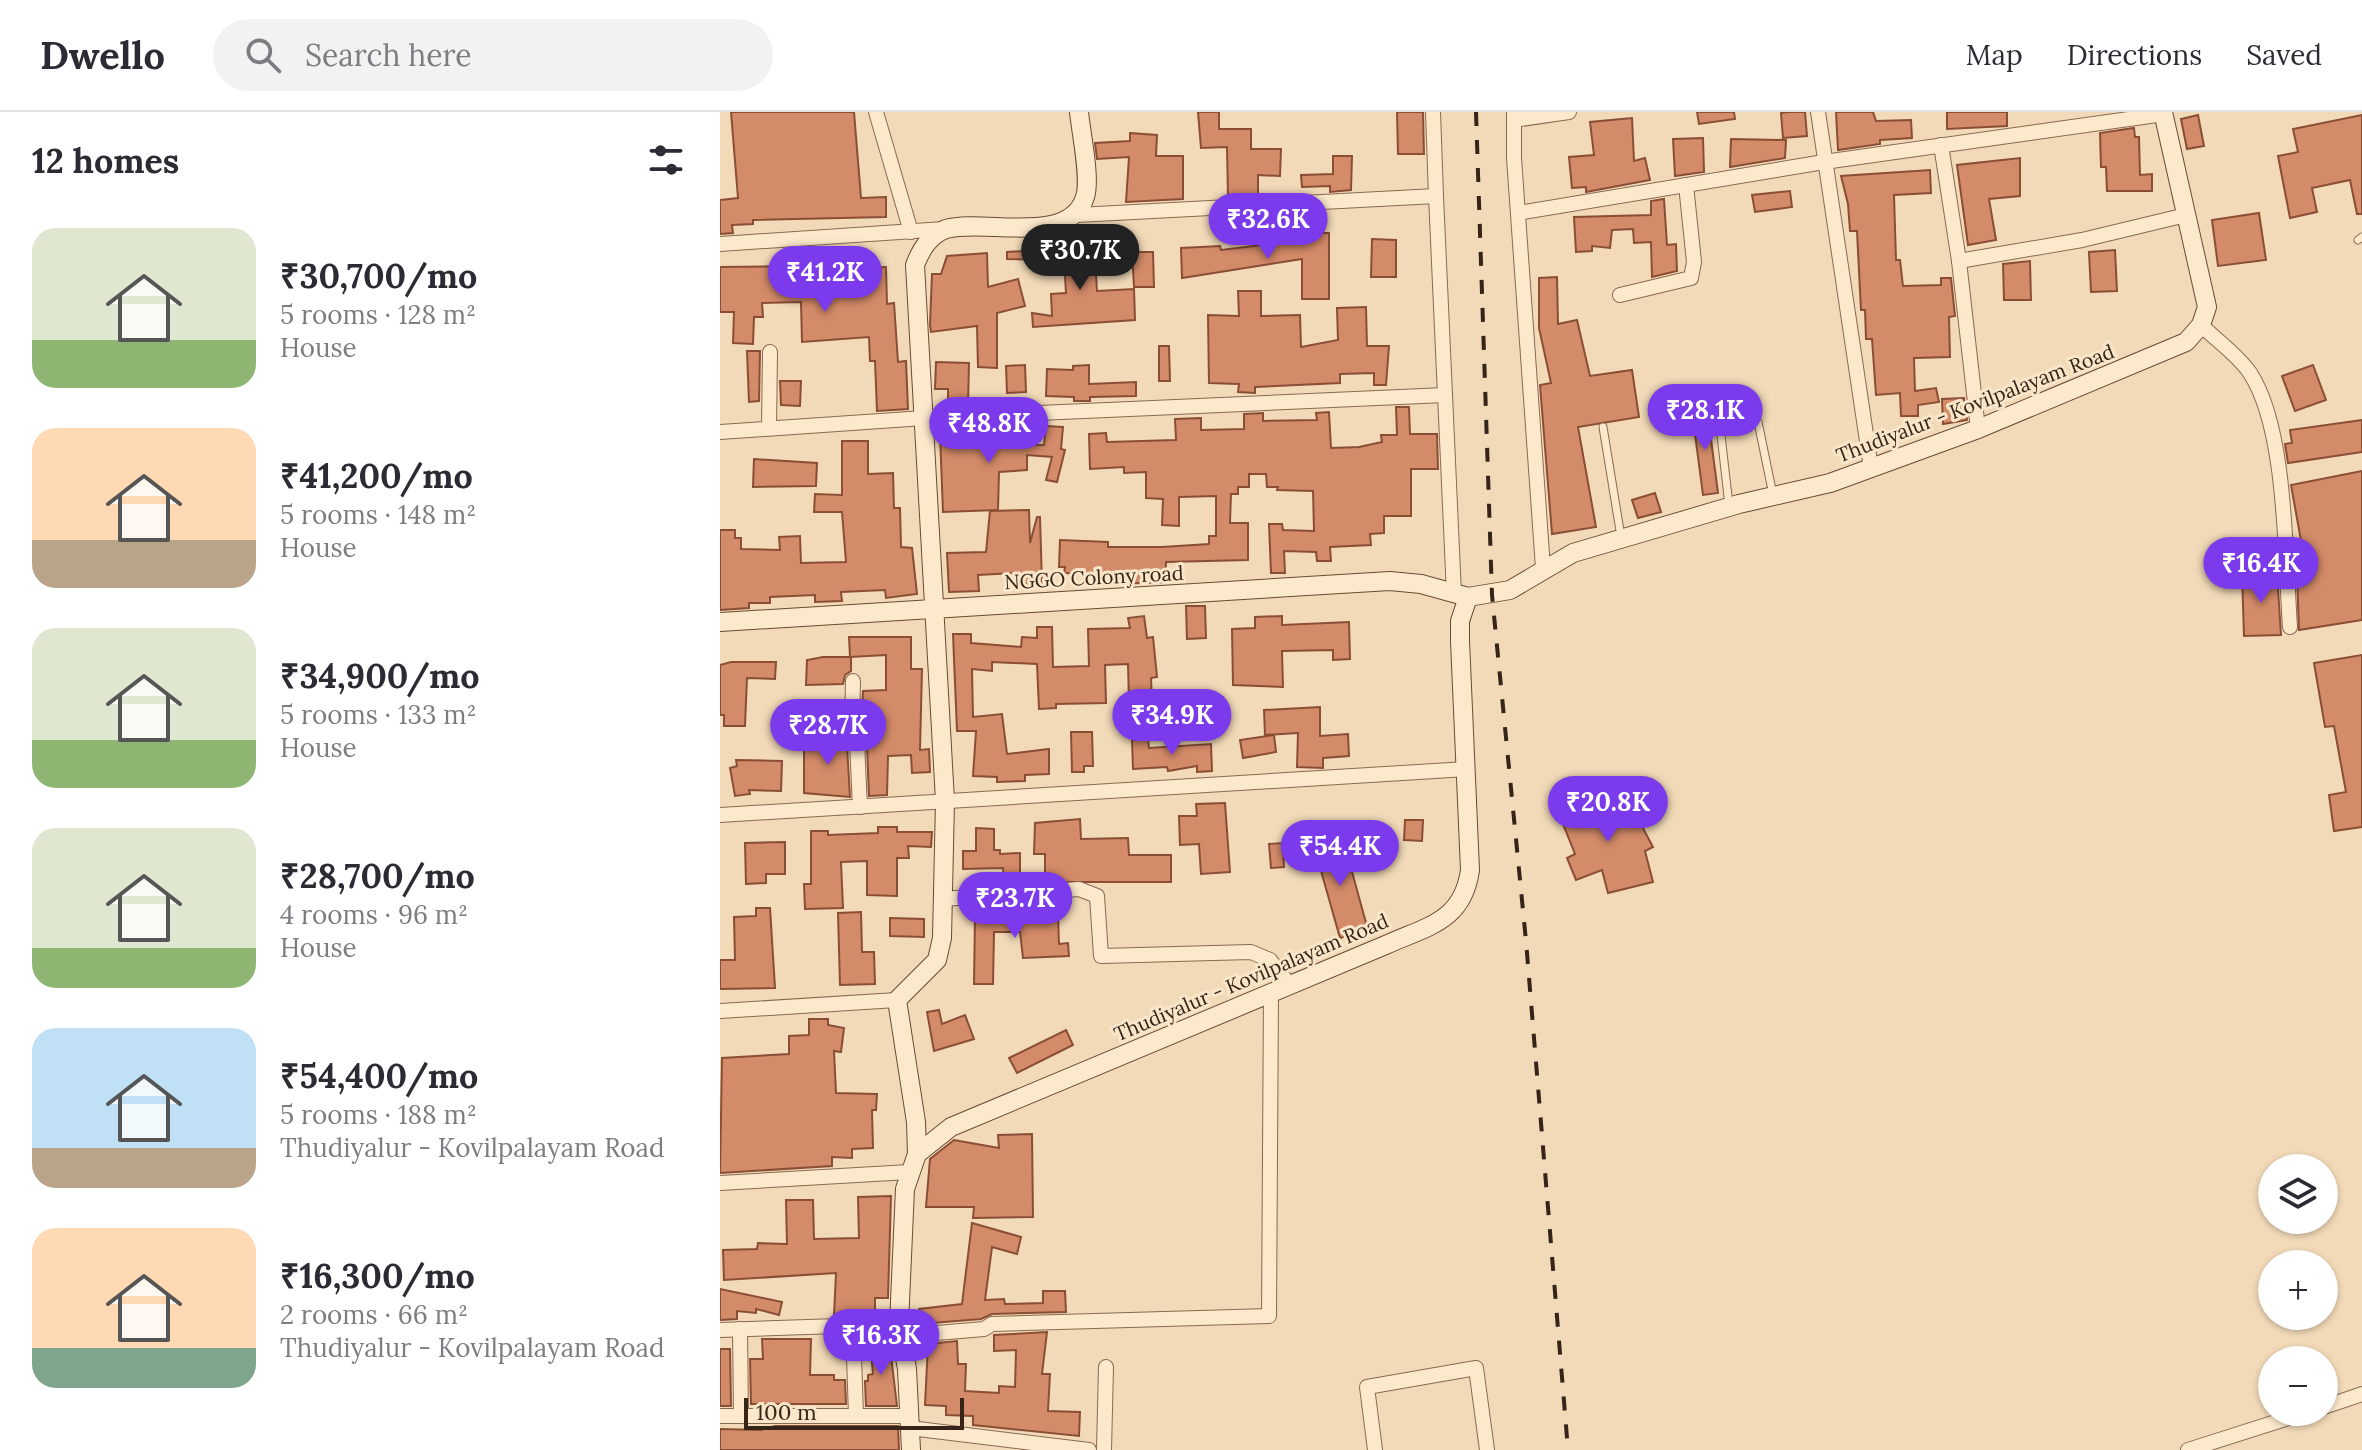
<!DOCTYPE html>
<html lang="en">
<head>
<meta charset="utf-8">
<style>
	:root { --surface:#fff; --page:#f2f2f3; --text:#2b2b33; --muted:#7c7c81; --line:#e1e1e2; --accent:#7c3aed }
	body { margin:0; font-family:Lora,serif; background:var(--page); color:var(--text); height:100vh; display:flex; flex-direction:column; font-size:30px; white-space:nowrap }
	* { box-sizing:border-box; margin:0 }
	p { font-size:26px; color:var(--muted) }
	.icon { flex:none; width:44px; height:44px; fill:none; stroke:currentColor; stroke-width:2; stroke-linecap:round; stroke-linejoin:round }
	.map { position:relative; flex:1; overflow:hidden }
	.panel { display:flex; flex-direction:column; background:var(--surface); width:720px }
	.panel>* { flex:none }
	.controls { position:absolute; left:1538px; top:1042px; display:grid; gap:16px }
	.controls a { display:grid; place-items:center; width:80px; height:80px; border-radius:50%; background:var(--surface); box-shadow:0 2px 6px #0004; font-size:40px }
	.scale { position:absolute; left:24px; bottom:20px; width:220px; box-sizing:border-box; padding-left:8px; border:4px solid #362419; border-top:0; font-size:22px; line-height:28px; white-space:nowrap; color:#362419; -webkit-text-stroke:6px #f9e6c8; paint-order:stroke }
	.price { position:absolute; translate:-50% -68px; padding:0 18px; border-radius:28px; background:var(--accent); color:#fff; font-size:26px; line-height:52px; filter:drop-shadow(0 2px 4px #0008) }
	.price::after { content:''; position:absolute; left:50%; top:48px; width:24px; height:18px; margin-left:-12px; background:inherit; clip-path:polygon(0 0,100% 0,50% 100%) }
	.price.on { background:#222; color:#fff }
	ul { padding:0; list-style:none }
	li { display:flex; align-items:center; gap:24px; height:200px; padding:0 32px }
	li span { display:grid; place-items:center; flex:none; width:224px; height:160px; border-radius:24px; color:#555 }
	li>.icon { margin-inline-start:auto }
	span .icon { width:96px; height:96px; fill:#fffc; stroke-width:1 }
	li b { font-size:34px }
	h2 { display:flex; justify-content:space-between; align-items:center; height:96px; padding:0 32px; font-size:34px }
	header { display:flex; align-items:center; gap:48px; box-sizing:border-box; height:112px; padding:0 40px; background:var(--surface); border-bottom:2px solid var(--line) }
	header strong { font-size:38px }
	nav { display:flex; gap:44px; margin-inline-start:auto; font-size:28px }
	.search { width:560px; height:72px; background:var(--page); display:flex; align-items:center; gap:20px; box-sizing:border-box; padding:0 28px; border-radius:44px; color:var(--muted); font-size:30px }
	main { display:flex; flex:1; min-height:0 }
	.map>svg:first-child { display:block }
	.building { fill:#d48b69; stroke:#8a4e35; stroke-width:2 }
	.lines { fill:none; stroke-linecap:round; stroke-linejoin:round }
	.lane-casing { stroke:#896952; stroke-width:9 }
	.street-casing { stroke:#896952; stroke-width:16 }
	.secondary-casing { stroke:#6a4a35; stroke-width:20 }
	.lane { stroke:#fce9cb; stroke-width:7 }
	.street { stroke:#fce9cb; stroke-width:14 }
	.secondary { stroke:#fce9cb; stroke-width:18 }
	.rail { stroke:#362419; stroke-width:4; stroke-dasharray:14 14; stroke-linecap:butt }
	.labels { text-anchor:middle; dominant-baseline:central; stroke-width:6; stroke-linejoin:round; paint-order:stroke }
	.street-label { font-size:20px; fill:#362419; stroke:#f9e6c8 }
</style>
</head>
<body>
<header>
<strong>Dwello</strong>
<div class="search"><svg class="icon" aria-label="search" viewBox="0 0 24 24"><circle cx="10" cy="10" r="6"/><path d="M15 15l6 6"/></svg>Search here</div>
<nav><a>Map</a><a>Directions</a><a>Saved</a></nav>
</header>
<main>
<section class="panel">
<h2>12 homes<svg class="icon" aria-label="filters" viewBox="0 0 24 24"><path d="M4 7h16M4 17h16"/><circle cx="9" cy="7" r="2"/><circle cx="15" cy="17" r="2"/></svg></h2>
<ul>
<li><span style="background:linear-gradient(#dfe7d0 70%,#8fb573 0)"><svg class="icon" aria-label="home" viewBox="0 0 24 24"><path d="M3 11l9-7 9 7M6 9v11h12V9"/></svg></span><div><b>₹30,700/mo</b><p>5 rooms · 128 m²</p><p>House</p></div></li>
<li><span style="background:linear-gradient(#ffd9b3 70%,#b9a48a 0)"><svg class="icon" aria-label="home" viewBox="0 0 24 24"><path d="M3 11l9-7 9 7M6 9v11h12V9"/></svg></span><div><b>₹41,200/mo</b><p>5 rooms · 148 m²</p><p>House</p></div></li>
<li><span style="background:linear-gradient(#dfe7d0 70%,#8fb573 0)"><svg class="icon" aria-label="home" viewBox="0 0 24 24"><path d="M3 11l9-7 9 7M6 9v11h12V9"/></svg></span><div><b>₹34,900/mo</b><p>5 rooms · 133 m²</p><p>House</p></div></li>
<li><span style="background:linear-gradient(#dfe7d0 75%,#8fb573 0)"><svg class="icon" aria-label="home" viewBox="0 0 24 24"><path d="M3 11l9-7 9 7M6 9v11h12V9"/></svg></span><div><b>₹28,700/mo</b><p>4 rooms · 96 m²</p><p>House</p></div></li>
<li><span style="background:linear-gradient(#bfe0f5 75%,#b9a48a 0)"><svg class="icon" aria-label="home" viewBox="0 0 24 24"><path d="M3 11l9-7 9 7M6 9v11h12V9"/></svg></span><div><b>₹54,400/mo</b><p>5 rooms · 188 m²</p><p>Thudiyalur - Kovilpalayam Road</p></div></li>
<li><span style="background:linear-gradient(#ffd9b3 75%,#7fa58c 0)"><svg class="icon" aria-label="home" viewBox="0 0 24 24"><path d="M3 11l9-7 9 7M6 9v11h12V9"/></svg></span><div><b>₹16,300/mo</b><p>2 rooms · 66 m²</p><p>Thudiyalur - Kovilpalayam Road</p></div></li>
</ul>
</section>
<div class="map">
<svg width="1642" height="1338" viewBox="0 0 1642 1338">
	<rect width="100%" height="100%" fill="#f2dab8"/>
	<g class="building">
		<polygon points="11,0 134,0 141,86 166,85 166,105 33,108 33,112 12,113 13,121 0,122 0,88 18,86"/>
		<polygon points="478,0 499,0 499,17 531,17 531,37 561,37 560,64 538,63 538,83 508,85 507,35 481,36"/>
		<polygon points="677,0 703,0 704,42 678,42"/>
		<polygon points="977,0 1014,0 1015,7 979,12"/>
		<polygon points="1069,0 1085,0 1087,24 1063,26 1061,1"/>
		<polygon points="1116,0 1153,0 1156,9 1191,8 1192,26 1160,28 1160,32 1118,38"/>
		<polygon points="1227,0 1287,0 1287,14 1227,17"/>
		<polygon points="1478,3 1484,34 1467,37 1461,7"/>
		<polygon points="1642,3 1642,102 1637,102 1630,68 1592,76 1597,100 1570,106 1558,44 1578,40 1573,17"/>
		<polygon points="912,6 914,49 925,46 930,68 866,80 866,75 852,76 849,45 874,43 870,10"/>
		<polygon points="1414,16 1415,25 1419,25 1420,63 1432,62 1432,79 1387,79 1386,55 1381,55 1380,21"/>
		<polygon points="410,21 437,23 436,44 463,44 463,87 406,90 409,45 377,47 375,31 410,29"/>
		<polygon points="983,26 984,60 955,64 953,27"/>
		<polygon points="1011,27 1066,28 1065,46 1010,55"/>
		<polygon points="613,44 632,44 631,78 610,80 610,74 582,75 581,63 613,62"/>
		<polygon points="1300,46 1300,84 1269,87 1276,128 1248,133 1237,53"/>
		<polygon points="1210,58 1211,81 1174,83 1176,148 1180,148 1183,174 1221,173 1221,166 1231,166 1235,204 1229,205 1230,245 1194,246 1195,279 1216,276 1219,290 1198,293 1198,304 1181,304 1180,281 1156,283 1152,227 1146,227 1145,198 1141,198 1137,119 1130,119 1128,92 1121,64"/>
		<polygon points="1070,79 1072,95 1035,100 1032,83"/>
		<polygon points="944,87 947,133 956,132 957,159 932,165 931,130 914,131 913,117 892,118 890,136 872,134 872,139 856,140 854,105 931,103 931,89"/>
		<polygon points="1539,101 1546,148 1498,154 1492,108"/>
		<polygon points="582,121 609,121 609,187 582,187 582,147 462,166 461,136 500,134 501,138 534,134 582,125"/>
		<polygon points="652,127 676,128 676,165 651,165"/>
		<polygon points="364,135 364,147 375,147 377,179 414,177 415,208 313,215 312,201 332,204 331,182 346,181 344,148 287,147 287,140"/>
		<polygon points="1395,138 1397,179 1371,180 1369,140"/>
		<polygon points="412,140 433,140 434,175 414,175"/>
		<polygon points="267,141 268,175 298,167 305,194 277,201 277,256 258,255 257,214 211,220 210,213 212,162 221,162 227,144"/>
		<polygon points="1310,149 1311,188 1284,188 1283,152"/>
		<polygon points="90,150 90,175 114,175 113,151 139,151 139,156 166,155 167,192 174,191 178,250 186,249 188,297 157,299 155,249 150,249 149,225 82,230 81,190 42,191 43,205 34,205 33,232 13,231 14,200 0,200 0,155 77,154 76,151"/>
		<polygon points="837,165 838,212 857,208 870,264 912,258 919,305 858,315 876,415 832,422 820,273 831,271 819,216 819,166"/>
		<polygon points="518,179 541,179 541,204 580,203 581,235 618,228 617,196 646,195 647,234 669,234 666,273 654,273 654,261 620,262 620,271 535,275 535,281 518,280 519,272 489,271 488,203 519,204"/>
		<polygon points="439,234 449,234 450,269 439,269"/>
		<polygon points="27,239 40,239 39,289 29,290"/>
		<polygon points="216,250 249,251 248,294 228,295 228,277 215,277"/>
		<polygon points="305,253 306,280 287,281 286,254"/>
		<polygon points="369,253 369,272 416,270 416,284 370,285 370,289 354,289 354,285 326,284 327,257 353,258 353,254"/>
		<polygon points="1593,253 1606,288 1575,299 1562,264"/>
		<polygon points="60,269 81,269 80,294 61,293"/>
		<polygon points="1244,286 1247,308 1223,312 1222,287"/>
		<polygon points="676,295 689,295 690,322 717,322 718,357 691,357 691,404 664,404 664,421 650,422 651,433 610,435 611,449 597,449 596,440 564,439 565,461 551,461 549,412 562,412 563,418 594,419 593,379 557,378 558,375 547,375 546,362 529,362 529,375 518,375 518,382 511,382 510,411 528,411 528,448 446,450 445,470 397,472 369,471 369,462 344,461 345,455 339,455 340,428 388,430 388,435 442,435 489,432 489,424 496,424 496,384 459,385 459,414 442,413 443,387 426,386 426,360 404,361 404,355 370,357 369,322 386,321 387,330 456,328 455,307 481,306 481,318 524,317 524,302 543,301 543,309 597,308 596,301 609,300 611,336 639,335 662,330 661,323 677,323"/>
		<polygon points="987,297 998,381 983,383 972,299"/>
		<polygon points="1642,308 1642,340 1568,351 1565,332 1572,331 1570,318"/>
		<polygon points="326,314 343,315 341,337 345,338 337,370 326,368 332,345 307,343 307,358 279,360 278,398 223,400 220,322 288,320 288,323 307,322 308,333 324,333"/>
		<polygon points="122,329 148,329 148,362 173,361 174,396 180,396 181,435 192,436 197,482 166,486 165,478 121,480 122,489 95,490 95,483 50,485 50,491 29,491 29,496 0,498 0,418 15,418 15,426 21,426 21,437 60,438 59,425 80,424 81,451 126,450 122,400 94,400 95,382 122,383"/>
		<polygon points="34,347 97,351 96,374 33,375"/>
		<polygon points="1642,359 1642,508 1579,518 1577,463 1587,462 1571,373"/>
		<polygon points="935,381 941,400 918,406 912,388"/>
		<polygon points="309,398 310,431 317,405 320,405 322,471 295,472 294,461 258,463 259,479 229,480 227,441 266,440 270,399"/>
		<polygon points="1557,461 1561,523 1524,524 1522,462"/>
		<polygon points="466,494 485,494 486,526 467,527"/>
		<polygon points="424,504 427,526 433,525 437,565 431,566 432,590 409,590 408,552 385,553 386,591 336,592 336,596 319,597 317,552 272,550 272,559 252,557 253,605 282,602 287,642 329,637 329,662 305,663 305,669 277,670 277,665 253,664 256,619 237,619 233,522 251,522 251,531 301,535 302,525 317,526 317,515 332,515 333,555 369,554 368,517 410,516 408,506"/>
		<polygon points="562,504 562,513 629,510 630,547 613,548 613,538 562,539 563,575 513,573 512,517 535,516 535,505"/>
		<polygon points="129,525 191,525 191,557 202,557 200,638 209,637 210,660 192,661 191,643 168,644 167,683 149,684 146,609 142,601 143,579 166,578 166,543 130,545"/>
		<polygon points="1642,543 1642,715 1614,719 1609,683 1626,680 1614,614 1605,615 1594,551"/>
		<polygon points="103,545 131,545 131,559 125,563 123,572 86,573 87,548"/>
		<polygon points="11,550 56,550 55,567 27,566 25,614 4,614 4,603 0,603 0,553"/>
		<polygon points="600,595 600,624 628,622 629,644 603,646 603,656 577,655 578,621 545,623 544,598"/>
		<polygon points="112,615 126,617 130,685 84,681 84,632 113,631"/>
		<polygon points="351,620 372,620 373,654 364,654 364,660 352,660"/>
		<polygon points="554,623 556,640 523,646 520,628"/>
		<polygon points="428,627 429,636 491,632 492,659 477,660 477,654 448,659 447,655 413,657 412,628"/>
		<polygon points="16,648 62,649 61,679 29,678 30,682 15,684 10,656 17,654"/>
		<polygon points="878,686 883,699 907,686 933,735 925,739 933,770 888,781 882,758 856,768 847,746 855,742 837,697"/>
		<polygon points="505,691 510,760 481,762 479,732 460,733 459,704 477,704 476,692"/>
		<polygon points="360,707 361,727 408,726 409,743 451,743 451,770 325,770 325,742 314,742 315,711"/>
		<polygon points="685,708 703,708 702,729 684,728"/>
		<polygon points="606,712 611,754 629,749 648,818 620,826 596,741 593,713"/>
		<polygon points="158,715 177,715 177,720 212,720 211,735 188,734 189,746 177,746 177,784 147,783 147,749 121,750 123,796 85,797 84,772 91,772 91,719 108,719 108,723 158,721"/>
		<polygon points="256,716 274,717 274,738 280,738 280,742 300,741 300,771 284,771 283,756 243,757 243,739 256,739"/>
		<polygon points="65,730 65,762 46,762 46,771 26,772 25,731"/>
		<polygon points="563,731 564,755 551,756 549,732"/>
		<polygon points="36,796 50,796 55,876 0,877 0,848 15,848 14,805 36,804"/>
		<polygon points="141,800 142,840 154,840 155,872 120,873 118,801"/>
		<polygon points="338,803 339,832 348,831 349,844 303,846 300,820 274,820 273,872 254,872 255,804"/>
		<polygon points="170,806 204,807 204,825 170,824"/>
		<polygon points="219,898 222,912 245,903 254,927 214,939 207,900"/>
		<polygon points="89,907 108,907 108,913 124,916 121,940 114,939 116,981 157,982 156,998 152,998 153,1036 132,1037 132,1046 112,1045 112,1054 0,1061 2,946 69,942 69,924 89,923"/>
		<polygon points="346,918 353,933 297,961 289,946"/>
		<polygon points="312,1022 313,1105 253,1106 254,1095 206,1095 210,1047 234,1028 279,1036 278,1023"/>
		<polygon points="171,1084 168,1186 155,1186 155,1203 114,1204 116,1161 4,1168 3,1138 37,1137 38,1131 67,1132 66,1088 93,1088 94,1127 139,1126 138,1085"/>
		<polygon points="252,1111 301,1125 297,1142 272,1135 265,1188 284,1187 285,1192 323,1191 323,1179 345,1179 346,1200 272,1202 261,1207 200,1212 199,1197 242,1192"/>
		<polygon points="0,1177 62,1190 59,1203 36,1197 36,1201 17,1199 17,1207 0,1208"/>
		<polygon points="327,1220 322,1262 330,1262 328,1299 360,1300 359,1324 253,1313 253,1304 226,1303 226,1294 205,1293 208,1232 237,1229 238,1252 246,1252 245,1279 279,1281 279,1274 295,1275 296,1238 274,1239 274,1223"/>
		<polygon points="42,1227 91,1227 90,1263 114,1263 114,1268 125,1268 126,1292 31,1292 30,1247 43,1247"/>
		<polygon points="169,1227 177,1294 146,1294 145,1269 148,1269 148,1263 153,1262 150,1229"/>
		<polygon points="0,1237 10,1237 11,1294 0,1294"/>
		<polygon points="55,1314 178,1314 179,1338 0,1338 0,1317 41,1318"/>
	</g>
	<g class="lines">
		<defs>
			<g id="lane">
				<polyline points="1638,128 1642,125"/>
				<polyline points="999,306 1009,393"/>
				<polyline points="1038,310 1053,383"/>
				<polyline points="883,315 901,425"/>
			</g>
			<g id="street">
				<polyline points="156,0 191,120"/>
				<polyline points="713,0 716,84"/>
				<polyline points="794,0 794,46 823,456"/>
				<polyline points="1098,0 1151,356"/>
				<polyline points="794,8 849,0"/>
				<polyline points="1221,33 1239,149 1258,317"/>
				<polyline points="798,101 1104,50 1444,2"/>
				<polyline points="357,103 716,84 734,482"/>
				<polyline points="0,132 224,117"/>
				<polyline points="1239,149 1362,128 1466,103"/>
				<polyline points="900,183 971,166 974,150 966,73"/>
				<path d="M1481,213C1496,228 1518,243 1530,261C1567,317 1565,446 1570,515"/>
				<polyline points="49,316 50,240"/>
				<polyline points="0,320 204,306 725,283"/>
				<polyline points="133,569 132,609 136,609 140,695"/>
				<polyline points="0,703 747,657"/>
				<polyline points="223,787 359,777 377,784 381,844 531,840 550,848 570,873"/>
				<polyline points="0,899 177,888"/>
				<polyline points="0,1071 189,1060"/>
				<polyline points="133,1214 136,1304"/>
				<polyline points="20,1217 21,1304"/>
				<polyline points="0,1218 179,1212"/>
				<polyline points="181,1224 264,1217 272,1212 549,1204 551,881"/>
				<polyline points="1604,1295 1642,1282"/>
				<polyline points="0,1304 188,1304"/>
				<polyline points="190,1316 369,1338"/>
				<polyline points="384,1338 386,1255"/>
				<polyline points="655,1338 647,1275 756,1256 767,1338"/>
				<polyline points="1468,1338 1587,1300"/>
			</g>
			<g id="secondary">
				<polyline points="0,510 670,469 701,472 748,485"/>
				<path d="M197,1042L196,1010L177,888L217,848L222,826L225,689L195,153C201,138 209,123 226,117C264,106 350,135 365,85C371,67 361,21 359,0"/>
				<path d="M191,1338L187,1257L179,1212L185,1077L197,1042L231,1015L668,832C708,814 743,809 750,758L740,529V509L748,485L790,478L853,441L1019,392L1110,371L1258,317L1466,230L1481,213L1487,195L1443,0"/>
			</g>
		</defs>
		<use href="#lane" class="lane-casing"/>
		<use href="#street" class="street-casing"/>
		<use href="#secondary" class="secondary-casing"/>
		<use href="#lane" class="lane"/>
		<use href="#street" class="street"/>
		<use href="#secondary" class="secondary"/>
		<polyline class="rail" points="756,0 772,483 806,829 848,1338"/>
	</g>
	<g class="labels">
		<g class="street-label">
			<text transform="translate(1255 291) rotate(-21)">Thudiyalur - Kovilpalayam Road</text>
			<text transform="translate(374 465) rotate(-3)">NGGO Colony road</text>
			<text transform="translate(531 865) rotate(-23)">Thudiyalur - Kovilpalayam Road</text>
		</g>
	</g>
</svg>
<div class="controls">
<a><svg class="icon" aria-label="layers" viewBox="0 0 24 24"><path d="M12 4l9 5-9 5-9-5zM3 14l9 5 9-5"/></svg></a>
<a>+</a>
<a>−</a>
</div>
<div class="scale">100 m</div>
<b class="price" style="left:548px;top:149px">₹32.6K</b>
<b class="price on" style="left:360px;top:180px">₹30.7K</b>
<b class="price" style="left:105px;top:202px">₹41.2K</b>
<b class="price" style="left:985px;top:340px">₹28.1K</b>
<b class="price" style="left:269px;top:353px">₹48.8K</b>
<b class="price" style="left:1541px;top:493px">₹16.4K</b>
<b class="price" style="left:452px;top:645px">₹34.9K</b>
<b class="price" style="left:108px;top:655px">₹28.7K</b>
<b class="price" style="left:888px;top:732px">₹20.8K</b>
<b class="price" style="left:620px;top:776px">₹54.4K</b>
<b class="price" style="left:295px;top:828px">₹23.7K</b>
<b class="price" style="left:161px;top:1265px">₹16.3K</b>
</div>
</main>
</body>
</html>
